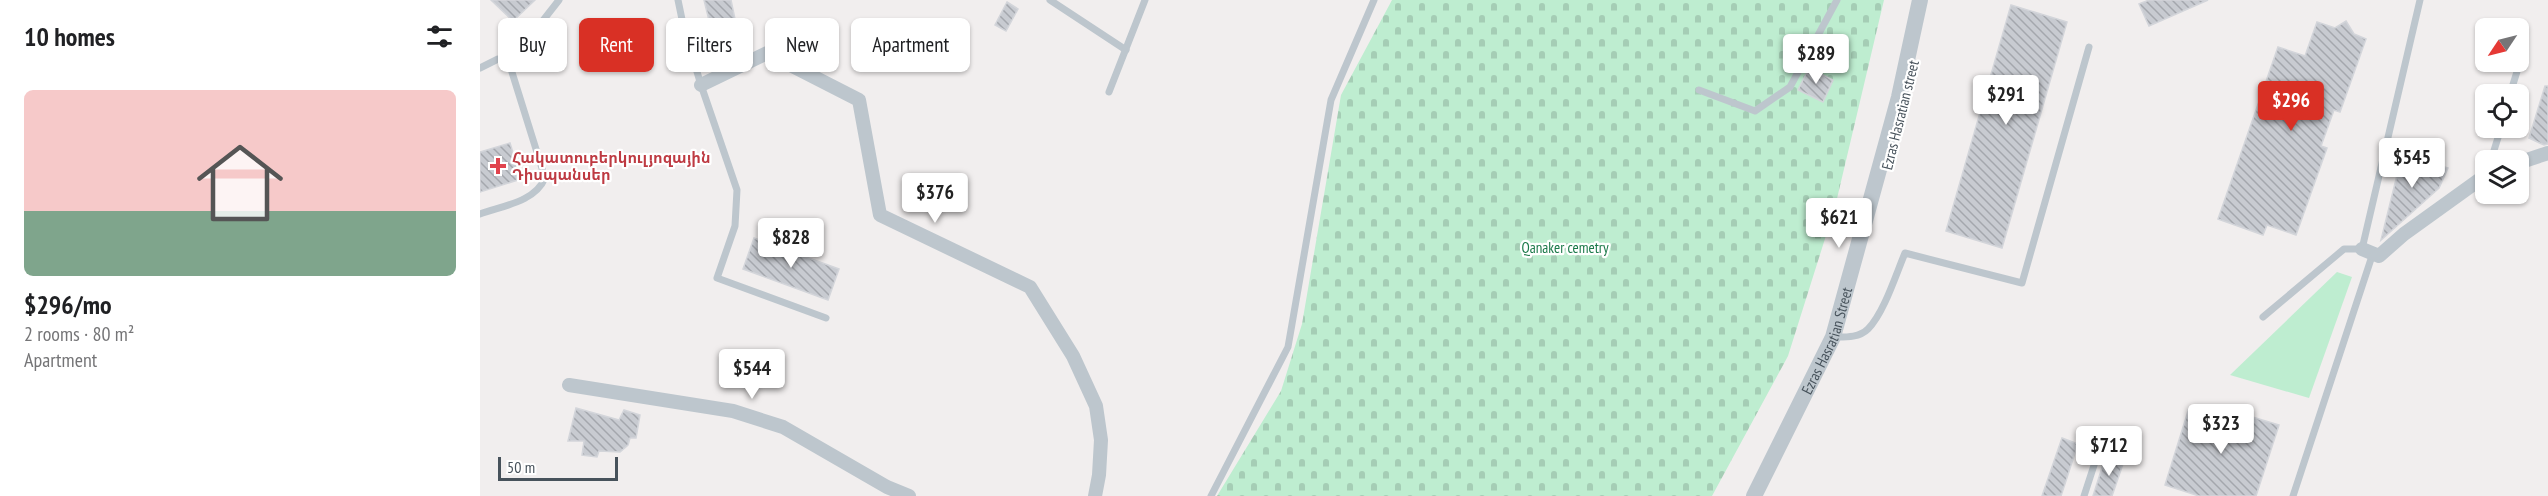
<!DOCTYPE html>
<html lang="en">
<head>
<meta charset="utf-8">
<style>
	:root { --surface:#fff; --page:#f6f6f6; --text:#202124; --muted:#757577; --accent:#d93025 }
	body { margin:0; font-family:"PT Sans Narrow","Noto Sans Armenian",sans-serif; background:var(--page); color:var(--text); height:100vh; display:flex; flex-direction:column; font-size:22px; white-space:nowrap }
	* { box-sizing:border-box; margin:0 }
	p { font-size:20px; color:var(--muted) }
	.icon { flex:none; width:33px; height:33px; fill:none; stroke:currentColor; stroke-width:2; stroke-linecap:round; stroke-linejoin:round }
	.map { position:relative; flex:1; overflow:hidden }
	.sheet { display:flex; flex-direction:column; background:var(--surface); width:480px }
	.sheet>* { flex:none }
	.banner { position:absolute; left:18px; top:18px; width:570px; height:54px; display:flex; gap:12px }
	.needle { width:39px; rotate:235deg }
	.fabs { position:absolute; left:1995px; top:18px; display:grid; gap:12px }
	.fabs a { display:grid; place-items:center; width:54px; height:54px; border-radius:9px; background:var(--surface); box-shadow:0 2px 4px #0004; font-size:30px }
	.scale { position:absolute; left:18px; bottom:15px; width:120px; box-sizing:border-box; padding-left:6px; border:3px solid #47525b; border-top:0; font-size:16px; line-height:21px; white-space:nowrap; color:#47525b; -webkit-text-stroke:4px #fff; paint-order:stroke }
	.price { position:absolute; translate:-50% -51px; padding:0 14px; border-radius:6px; background:#fff; color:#222; font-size:20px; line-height:39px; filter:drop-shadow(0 2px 3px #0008) }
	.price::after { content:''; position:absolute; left:50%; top:36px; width:18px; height:14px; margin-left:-9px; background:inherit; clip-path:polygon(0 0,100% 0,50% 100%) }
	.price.on { background:var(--accent); color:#fff }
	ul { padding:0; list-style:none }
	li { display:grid; align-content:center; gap:12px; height:318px; padding:0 24px }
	li span { display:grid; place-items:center; height:186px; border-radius:9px; color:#555 }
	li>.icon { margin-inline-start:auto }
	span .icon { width:108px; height:108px; fill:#fffc; stroke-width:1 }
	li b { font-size:26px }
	h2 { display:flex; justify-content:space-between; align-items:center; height:72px; padding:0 24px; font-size:26px }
	.tag { padding:0 21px; border-radius:9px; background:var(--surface); box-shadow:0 2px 4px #0004; font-size:21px; line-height:54px }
	.tag.on { background:var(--accent); color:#fff }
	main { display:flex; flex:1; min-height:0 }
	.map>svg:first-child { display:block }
	.grass { fill:#beedd0 }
	.cemetery { fill:url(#cemetery-stones) }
	.building { fill:url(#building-back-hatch); stroke:#d3d5da; stroke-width:1.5 }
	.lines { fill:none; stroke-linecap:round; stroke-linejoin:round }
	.service { stroke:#bdc6cd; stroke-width:7 }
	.minor { stroke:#bdc6cd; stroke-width:14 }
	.tertiary { stroke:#bdc6cd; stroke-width:16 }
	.health-dot { fill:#e0444e; stroke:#fff; stroke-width:2 }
	.labels { text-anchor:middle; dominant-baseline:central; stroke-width:4.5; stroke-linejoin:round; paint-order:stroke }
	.street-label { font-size:15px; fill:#47525b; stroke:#fff }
	.health-label { font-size:15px; font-weight:bold; fill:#be3a42; stroke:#fff; text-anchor:start }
	.park-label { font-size:15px; fill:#1b7949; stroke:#fff }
</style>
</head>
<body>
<main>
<section class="sheet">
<h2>10 homes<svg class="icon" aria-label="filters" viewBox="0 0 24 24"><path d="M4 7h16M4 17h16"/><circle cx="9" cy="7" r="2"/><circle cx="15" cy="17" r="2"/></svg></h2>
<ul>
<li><span style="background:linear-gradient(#f6c9c9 65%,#7fa58c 0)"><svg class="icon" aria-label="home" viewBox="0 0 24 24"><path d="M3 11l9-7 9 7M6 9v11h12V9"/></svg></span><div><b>$296/mo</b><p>2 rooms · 80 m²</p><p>Apartment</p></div></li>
</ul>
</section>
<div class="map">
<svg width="2068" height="496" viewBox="0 0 2068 496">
	<defs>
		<pattern id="cemetery-stones" width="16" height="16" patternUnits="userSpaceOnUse" patternTransform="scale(1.5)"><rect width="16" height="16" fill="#beedd0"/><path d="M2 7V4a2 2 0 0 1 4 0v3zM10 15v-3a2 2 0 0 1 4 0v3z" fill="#a5cdb5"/></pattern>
		<pattern id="building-back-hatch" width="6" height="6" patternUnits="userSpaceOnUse" patternTransform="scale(1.5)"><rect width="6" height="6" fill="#c8cbd1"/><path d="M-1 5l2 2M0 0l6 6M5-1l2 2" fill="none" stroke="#a4a7ad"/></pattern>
	</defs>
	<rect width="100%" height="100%" fill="#f1eeee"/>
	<polygon class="grass" points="1857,272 1872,277 1829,398 1750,375"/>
	<polygon class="cemetery" points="912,0 1404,0 1355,207 1308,356 1232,496 737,496 801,391 822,324 861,95"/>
	<g class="building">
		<polygon points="11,0 55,0 33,21"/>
		<polygon points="224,0 251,0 260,43 236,49"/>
		<polygon points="1669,0 1728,0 1669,26 1659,4"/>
		<polygon points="527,2 538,9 526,31 515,25"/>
		<polygon points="1531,5 1587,22 1522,248 1466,231"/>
		<polygon points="1866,21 1874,34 1886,39 1860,112 1854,110 1841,146 1847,148 1816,235 1787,225 1783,235 1738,219 1798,47 1825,56 1837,22 1855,28"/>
		<polygon points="1329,68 1353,80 1343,102 1318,90"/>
		<polygon points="2065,86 2068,86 2068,144 2064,145 2049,138"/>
		<polygon points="30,143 41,179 0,192 0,152"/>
		<polygon points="1922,155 1968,168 1959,188 1901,240"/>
		<polygon points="274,238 359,269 348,300 263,269"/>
		<polygon points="96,408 139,420 144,410 160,415 156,438 150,438 148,445 140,452 119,451 117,457 102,455 104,441 88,441"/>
		<polygon points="1709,408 1756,423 1759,413 1799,425 1776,496 1719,496 1685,485"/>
		<polygon points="1582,438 1598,444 1581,496 1562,496"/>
		<polygon points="1626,455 1644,461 1632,496 1613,496"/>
	</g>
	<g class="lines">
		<g class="service">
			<polyline points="198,0 204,29 221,85 257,190 255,226 237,278 346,318"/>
			<polyline points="570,0 646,50"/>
			<polyline points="26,61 43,46 79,0"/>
			<path d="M0,68L18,59L26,61L31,69L65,178C55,202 22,206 0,214"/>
			<polyline points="1219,90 1275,111 1310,87 1357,0"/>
			<polyline points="629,92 665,0"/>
			<polyline points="2030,94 2040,62"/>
			<polyline points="2011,160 2021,128"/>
			<polyline points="1783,317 1864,249 1882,249 1940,0"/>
			<path d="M1353,337C1365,337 1379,338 1388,329C1404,313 1416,274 1425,253L1542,283L1609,47"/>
			<polyline points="731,496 808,347 851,100 894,0"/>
			<polyline points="1604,496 1618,453"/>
			<polyline points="1813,496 1893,253"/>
		</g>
		<g class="minor">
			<polyline points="221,85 287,53 379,100 400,215 550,287 593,356 616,406 621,440 619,475 615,496"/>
			<polyline points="2038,163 2068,153"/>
			<polyline points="1882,249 1899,256 1924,234 2006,175"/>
			<polyline points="89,385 253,411 303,427 407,487 429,496"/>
		</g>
		<path class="tertiary" id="s1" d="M1274,496L1353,337L1419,97L1440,0"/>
	</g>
	<path class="health-dot" d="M15 157h6v6h6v6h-6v6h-6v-6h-6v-6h6z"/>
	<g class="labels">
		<g class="street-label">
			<text transform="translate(1420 115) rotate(-76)">Ezras Hasratian street</text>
			<text stroke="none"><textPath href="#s1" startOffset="172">Ezras Hasratian Street</textPath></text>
		</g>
		<g class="health-label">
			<text x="32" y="157">Հակատուբերկուլյոզային<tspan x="32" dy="17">Դիսպանսեր</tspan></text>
		</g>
		<g class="park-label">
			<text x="1085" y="247">Qanaker cemetry</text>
		</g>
	</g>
</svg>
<div class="fabs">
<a><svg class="needle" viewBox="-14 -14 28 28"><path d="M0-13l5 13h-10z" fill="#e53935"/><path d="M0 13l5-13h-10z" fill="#757577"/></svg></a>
<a><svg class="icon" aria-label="locate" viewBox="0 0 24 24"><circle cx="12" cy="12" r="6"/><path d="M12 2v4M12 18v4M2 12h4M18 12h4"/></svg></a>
<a><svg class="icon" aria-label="layers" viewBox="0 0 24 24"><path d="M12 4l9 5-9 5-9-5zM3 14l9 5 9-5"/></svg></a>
</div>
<div class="scale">50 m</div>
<b class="price" style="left:1336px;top:85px">$289</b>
<b class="price" style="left:1526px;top:126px">$291</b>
<b class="price on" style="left:1811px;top:132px">$296</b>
<b class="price" style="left:1932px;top:189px">$545</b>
<b class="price" style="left:455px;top:224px">$376</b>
<b class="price" style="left:1359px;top:249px">$621</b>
<b class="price" style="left:311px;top:269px">$828</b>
<b class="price" style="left:272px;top:400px">$544</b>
<b class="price" style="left:1741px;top:455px">$323</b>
<b class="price" style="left:1629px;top:477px">$712</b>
<div class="banner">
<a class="tag">Buy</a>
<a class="tag on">Rent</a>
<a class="tag">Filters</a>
<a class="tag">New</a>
<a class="tag">Apartment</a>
</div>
</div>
</main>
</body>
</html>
